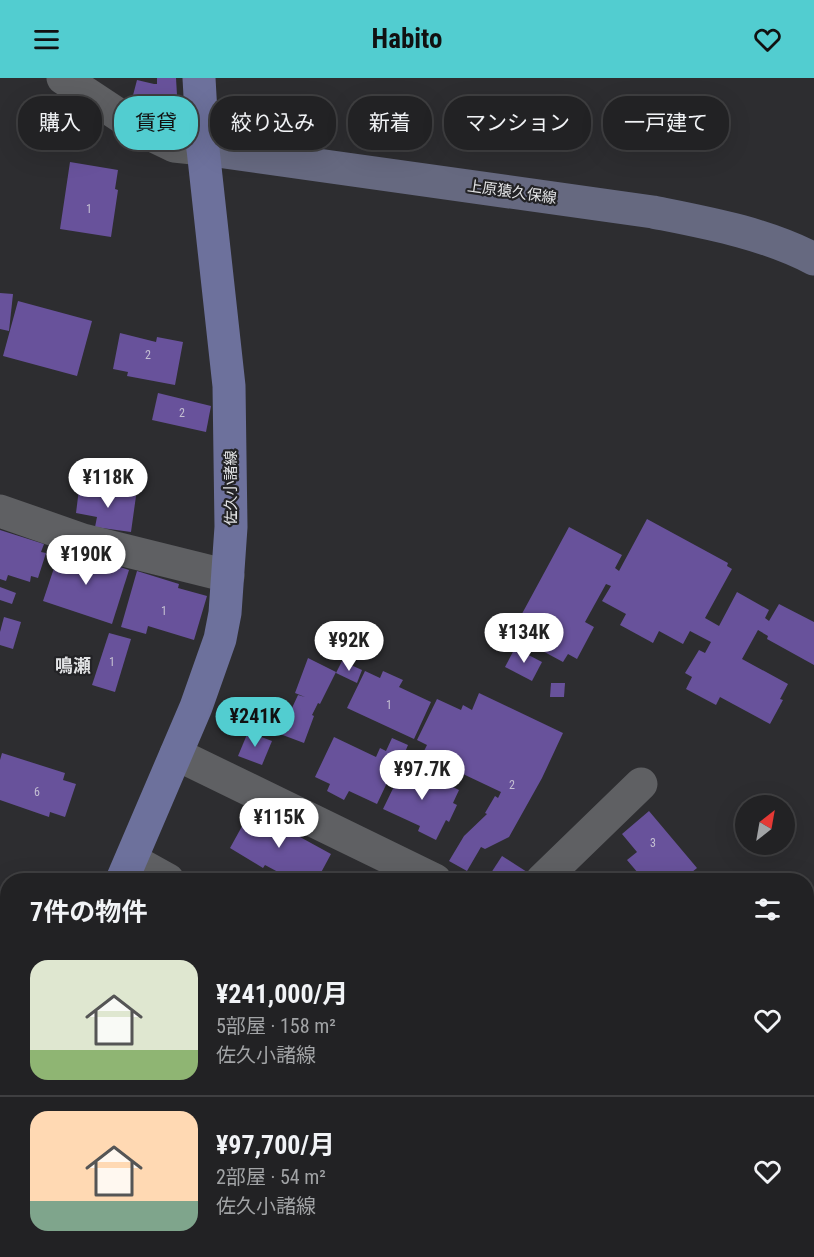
<!DOCTYPE html>
<html lang="ja">
<head>
<meta charset="utf-8">
<style>
	:root { --surface:#222224; --page:#2e2f31; --text:#f1f3f6; --muted:#a2a4a6; --line:#3f3f41; --accent:#52cdd0 }
	body { margin:0; font-family:"Roboto Condensed","Noto Sans JP",sans-serif; background:var(--page); color:var(--text); height:100vh; display:flex; flex-direction:column; font-size:22px; white-space:nowrap }
	* { box-sizing:border-box; margin:0 }
	p { font-size:20px; color:var(--muted) }
	.icon { flex:none; width:33px; height:33px; fill:none; stroke:currentColor; stroke-width:2; stroke-linecap:round; stroke-linejoin:round }
	.map { position:relative; flex:1; overflow:hidden }
	.side { position:absolute; left:0px; top:795px; width:814px; height:384px; display:flex; flex-direction:column; background:var(--surface); border-radius:24px 24px 0 0; box-shadow:0 6px 24px #0002,0 0 0 2px var(--line) }
	.side>* { flex:none }
	.guide { position:absolute; left:18px; top:18px; width:778px; height:54px; display:flex; gap:12px }
	.needle { width:39px; rotate:31deg }
	.fabs { position:absolute; left:735px; top:717px; display:grid; gap:12px }
	.fabs a { display:grid; place-items:center; width:60px; height:60px; border-radius:50%; background:var(--surface); box-shadow:0 6px 24px #0002,0 0 0 2px var(--line); font-size:30px }
	.price { position:absolute; translate:-50% -51px; padding:0 14px; border-radius:21px; background:#fff; color:#222; font-size:20px; line-height:39px; filter:drop-shadow(0 2px 3px #0008) }
	.price::after { content:''; position:absolute; left:50%; top:36px; width:18px; height:14px; margin-left:-9px; background:inherit; clip-path:polygon(0 0,100% 0,50% 100%) }
	.price.current { background:var(--accent); color:#111 }
	ul { padding:0; list-style:none }
	li { display:flex; align-items:center; gap:18px; height:150px; padding:0 30px }
	li+li { border-top:2px solid var(--line) }
	li span { display:grid; place-items:center; flex:none; width:168px; height:120px; border-radius:18px; color:#555 }
	li>.icon { margin-inline-start:auto }
	span .icon { width:72px; height:72px; fill:#fffc; stroke-width:1 }
	li b { font-size:26px }
	h2 { display:flex; justify-content:space-between; align-items:center; height:72px; padding:0 30px; font-size:26px }
	.tag { padding:0 21px; border-radius:24px; background:var(--surface); box-shadow:0 6px 24px #0002,0 0 0 2px var(--line); font-size:21px; line-height:54px }
	.tag.current { background:var(--accent); color:#111 }
	header { display:flex; justify-content:space-between; align-items:center; height:78px; padding:0 30px; background:var(--accent); color:#111; font-size:27px; font-weight:700 }
	.map>svg:first-child { display:block }
	.building { fill:#68529b }
	.lines { fill:none; stroke-linecap:round; stroke-linejoin:round }
	.minor { stroke:#5f6063; stroke-width:33 }
	.secondary { stroke:#666980; stroke-width:33 }
	.primary { stroke:#6d719c; stroke-width:33 }
	.labels { text-anchor:middle; dominant-baseline:central; stroke-width:4.5; stroke-linejoin:round; paint-order:stroke }
	.number-label { font-size:12px; fill:#c4bfd2 }
	.street-label { font-size:15px; fill:#e2e3e5; stroke:#232326 }
	.quarter-label { font-size:18px; font-weight:bold; fill:#e2e3e5; stroke:#232326 }
</style>
</head>
<body>
<header><svg class="icon" aria-label="menu" viewBox="0 0 24 24"><path d="M4 6h16M4 12h16M4 18h16"/></svg>Habito<svg class="icon" aria-label="heart" viewBox="0 0 24 24"><path d="M12 20l-8-8c-3-5 5-10 8-4 3-6 11-1 8 4z"/></svg></header>
<div class="map">
<svg width="814" height="1179" viewBox="0 0 814 1179">
	<rect width="100%" height="100%" fill="#2d2d30"/>
	<g class="building">
		<polygon points="157,0 176,0 178,34 156,36 131,25 137,2 154,6 157,6"/>
		<polygon points="70,84 118,92 115,111 118,112 111,159 60,151"/>
		<polygon points="0,215 13,216 9,253 0,251"/>
		<polygon points="18,223 92,243 77,298 3,278"/>
		<polygon points="120,255 156,264 157,259 183,264 175,307 127,298 128,294 113,291"/>
		<polygon points="158,315 211,328 206,354 152,342"/>
		<polygon points="79,411 136,418 131,454 95,449 97,439 76,435"/>
		<polygon points="647,441 728,485 727,488 732,491 705,540 719,548 737,514 769,532 765,540 769,543 779,526 814,544 814,587 767,561 768,558 758,552 742,581 788,606 780,621 783,622 770,646 720,619 716,627 686,611 692,599 685,595 699,572 705,575 711,564 690,553 683,566 659,553 653,565 620,547 626,536 602,523 611,508 606,506 585,544 594,549 577,581 568,576 563,584 511,556 569,449 622,477 615,490 619,493"/>
		<polygon points="0,452 44,466 41,474 46,475 38,500 31,498 30,504 8,497 6,503 0,501"/>
		<polygon points="61,469 129,492 112,546 43,523"/>
		<polygon points="137,493 179,506 178,510 207,518 194,562 148,548 146,556 121,549"/>
		<polygon points="0,509 16,515 12,526 0,522"/>
		<polygon points="4,539 21,544 13,571 0,567 0,554"/>
		<polygon points="109,555 131,561 115,614 92,607"/>
		<polygon points="515,570 542,584 532,603 505,589"/>
		<polygon points="308,580 336,594 320,626 318,625 312,637 314,638 304,665 280,656 290,630 292,630 298,617 305,619 295,615"/>
		<polygon points="342,583 362,592 357,605 336,595"/>
		<polygon points="365,593 380,600 383,593 403,602 399,609 431,624 414,661 347,630"/>
		<polygon points="551,605 565,605 564,619 550,619"/>
		<polygon points="479,615 563,655 542,700 509,759 485,771 481,769 467,793 449,783 464,758 487,736 485,735 495,718 498,720 501,714 444,687 446,683 441,680 440,683 423,675 427,667 417,662 437,621 461,632 463,627 472,632"/>
		<polygon points="258,621 283,630 274,658 248,649"/>
		<polygon points="248,654 272,663 262,687 238,678"/>
		<polygon points="334,659 376,679 380,670 386,673 392,660 408,667 397,693 393,692 377,726 349,713 344,722 327,713 330,706 315,699"/>
		<polygon points="2,675 65,695 63,702 76,706 65,739 50,734 49,739 0,722 0,682"/>
		<polygon points="405,686 459,712 453,725 457,727 449,744 446,742 436,762 418,753 420,748 383,731"/>
		<polygon points="251,732 331,776 317,802 293,802 265,787 263,790 230,770"/>
		<polygon points="649,733 697,790 682,802 644,802 627,782 637,774 622,756"/>
		<polygon points="502,778 527,794 522,802 503,802 491,795"/>
		<polygon points="11,1172 29,1172 23,1179 5,1179"/>
		<polygon points="110,1172 145,1172 151,1177 149,1179 103,1179"/>
		<polygon points="204,1172 246,1172 241,1179 214,1179"/>
		<polygon points="627,1172 665,1172 656,1179 648,1179 645,1176 642,1179 634,1179"/>
		<polygon points="764,1172 806,1172 798,1179 771,1179"/>
	</g>
	<g class="lines">
		<g class="minor">
			<polyline points="63,0 143,53 174,68 203,71"/>
			<polyline points="0,433 83,462 228,498"/>
			<polyline points="176,676 435,802"/>
			<polyline points="132,782 168,802"/>
			<polyline points="542,802 641,706"/>
			<polyline points="0,904 8,909"/>
			<polyline points="171,1172 179,1179"/>
			<polyline points="714,1172 720,1179"/>
		</g>
		<path class="secondary" d="M203,71L653,134C708,145 764,155 814,181"/>
		<g class="primary">
			<polyline points="122,802 196,629 220,561 225,535 231,449 229,308 203,71 199,0"/>
			<polyline points="0,1033 8,1022"/>
		</g>
	</g>
	<g class="labels">
		<g class="number-label">
			<text x="89" y="131">1</text>
			<text x="148" y="277">2</text>
			<text x="182" y="335">2</text>
			<text x="164" y="533">1</text>
			<text x="112" y="584">1</text>
			<text x="389" y="627">1</text>
			<text x="512" y="707">2</text>
			<text x="37" y="714">6</text>
			<text x="653" y="765">3</text>
		</g>
		<g class="street-label">
			<text transform="translate(512 114) rotate(8)">上原猿久保線</text>
			<text transform="translate(231 410) rotate(-90)">佐久小諸線</text>
		</g>
		<g class="quarter-label">
			<text x="73" y="587">鳴瀬</text>
		</g>
	</g>
</svg>
<div class="fabs">
<a><svg class="needle" viewBox="-14 -14 28 28"><path d="M0-13l5 13h-10z" fill="#e53935"/><path d="M0 13l5-13h-10z" fill="#a2a4a6"/></svg></a>
</div>
<b class="price" style="left:108px;top:431px">¥118K</b>
<b class="price" style="left:86px;top:508px">¥190K</b>
<b class="price" style="left:524px;top:586px">¥134K</b>
<b class="price" style="left:349px;top:594px">¥92K</b>
<b class="price current" style="left:255px;top:670px">¥241K</b>
<b class="price" style="left:422px;top:723px">¥97.7K</b>
<b class="price" style="left:279px;top:771px">¥115K</b>
<div class="guide">
<a class="tag">購入</a>
<a class="tag current">賃貸</a>
<a class="tag">絞り込み</a>
<a class="tag">新着</a>
<a class="tag">マンション</a>
<a class="tag">一戸建て</a>
</div>
<section class="side">
<h2>7件の物件<svg class="icon" aria-label="filters" viewBox="0 0 24 24"><path d="M4 7h16M4 17h16"/><circle cx="9" cy="7" r="2"/><circle cx="15" cy="17" r="2"/></svg></h2>
<ul>
<li><span style="background:linear-gradient(#dfe7d0 75%,#8fb573 0)"><svg class="icon" aria-label="home" viewBox="0 0 24 24"><path d="M3 11l9-7 9 7M6 9v11h12V9"/></svg></span><div><b>¥241,000/月</b><p>5部屋 · 158 m²</p><p>佐久小諸線</p></div><svg class="icon" aria-label="heart" viewBox="0 0 24 24"><path d="M12 20l-8-8c-3-5 5-10 8-4 3-6 11-1 8 4z"/></svg></li>
<li><span style="background:linear-gradient(#ffd9b3 75%,#7fa58c 0)"><svg class="icon" aria-label="home" viewBox="0 0 24 24"><path d="M3 11l9-7 9 7M6 9v11h12V9"/></svg></span><div><b>¥97,700/月</b><p>2部屋 · 54 m²</p><p>佐久小諸線</p></div><svg class="icon" aria-label="heart" viewBox="0 0 24 24"><path d="M12 20l-8-8c-3-5 5-10 8-4 3-6 11-1 8 4z"/></svg></li>
</ul>
</section>
</div>
</body>
</html>
